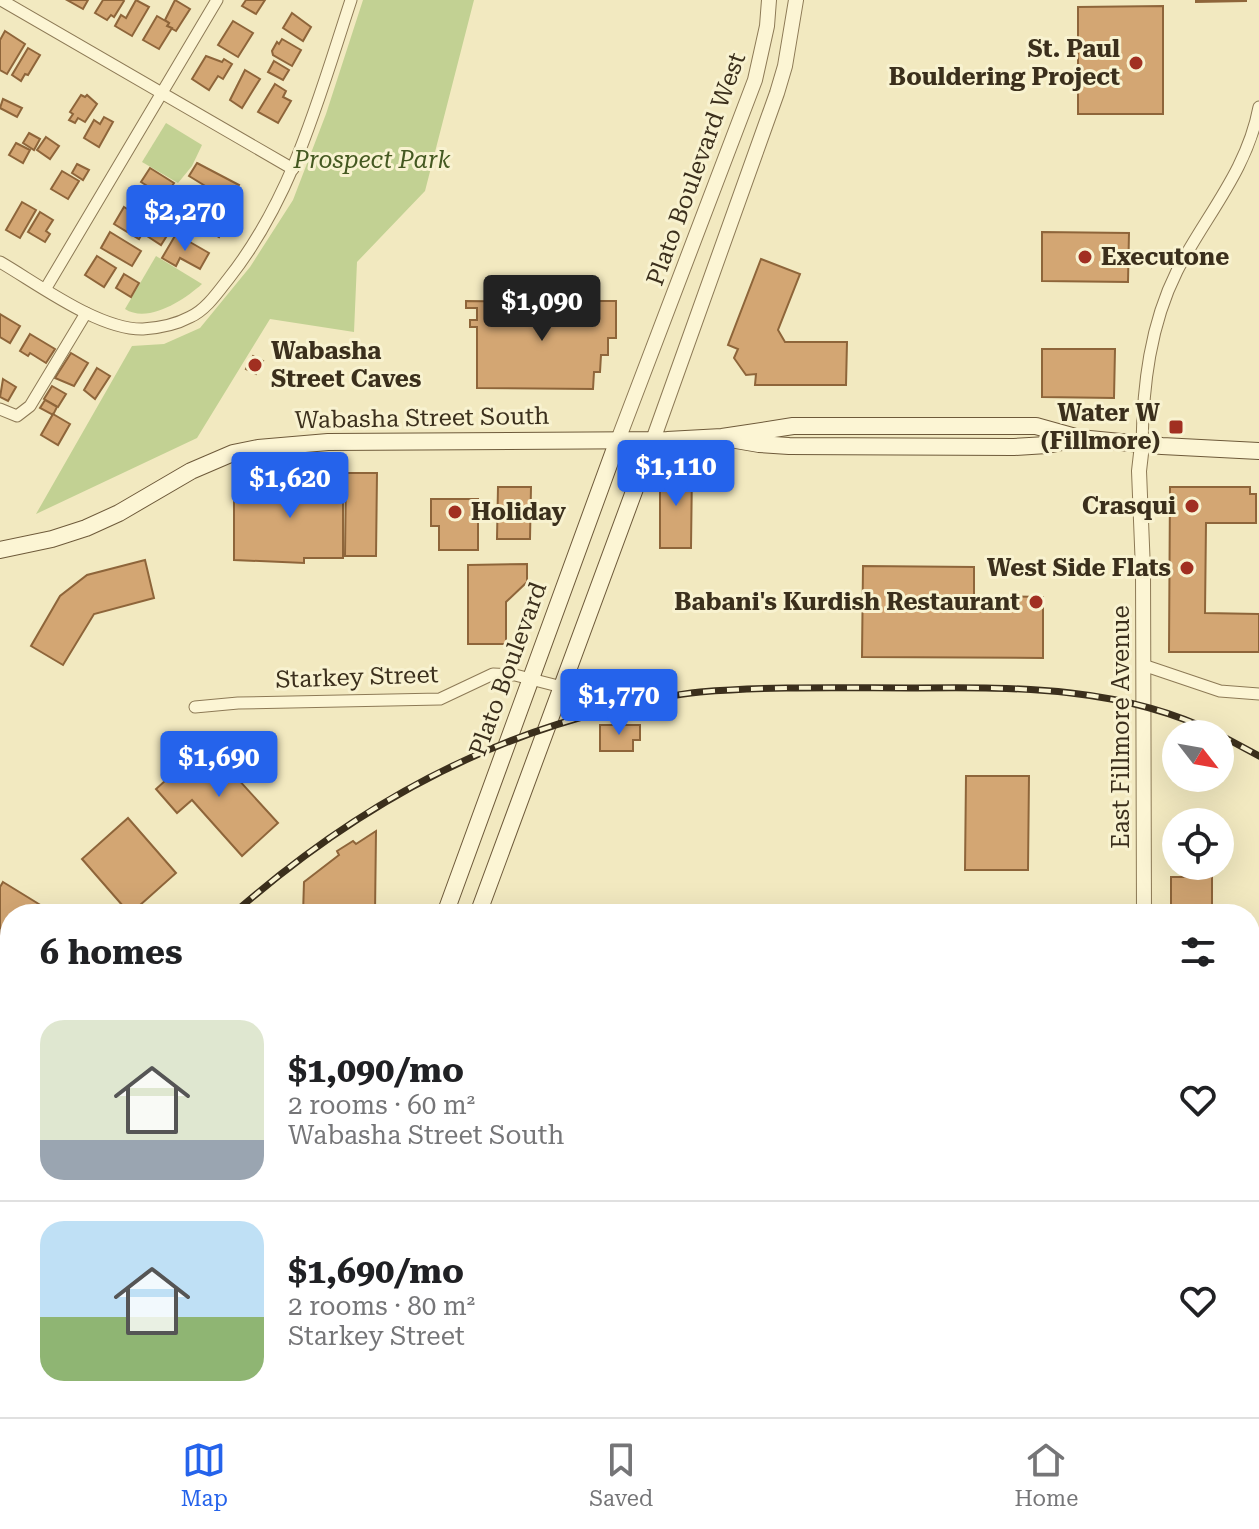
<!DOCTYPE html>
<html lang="en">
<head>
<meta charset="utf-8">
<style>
	:root { --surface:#fff; --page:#f2f2f2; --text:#202124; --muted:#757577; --line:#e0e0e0; --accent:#2563eb }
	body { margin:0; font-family:"Roboto Serif",serif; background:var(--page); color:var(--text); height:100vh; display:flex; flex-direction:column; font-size:30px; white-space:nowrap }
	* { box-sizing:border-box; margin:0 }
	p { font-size:26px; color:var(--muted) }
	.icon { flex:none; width:44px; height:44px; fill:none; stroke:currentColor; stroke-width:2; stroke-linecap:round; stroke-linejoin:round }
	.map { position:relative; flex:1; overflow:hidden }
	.drawer { position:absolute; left:0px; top:904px; width:1260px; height:514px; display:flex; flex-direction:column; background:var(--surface); border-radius:32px 32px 0 0; box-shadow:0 8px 32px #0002 }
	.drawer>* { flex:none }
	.needle { width:52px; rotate:121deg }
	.tools { position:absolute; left:1162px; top:720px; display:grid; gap:16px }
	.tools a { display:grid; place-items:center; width:72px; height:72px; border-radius:50%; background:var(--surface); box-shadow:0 8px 32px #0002; font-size:40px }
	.price { position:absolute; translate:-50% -68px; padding:0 18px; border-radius:8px; background:var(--accent); color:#fff; font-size:26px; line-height:52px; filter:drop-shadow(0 2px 4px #0008) }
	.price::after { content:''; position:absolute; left:50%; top:48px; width:24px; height:18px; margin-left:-12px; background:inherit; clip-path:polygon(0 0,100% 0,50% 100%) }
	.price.active { background:#222; color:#fff }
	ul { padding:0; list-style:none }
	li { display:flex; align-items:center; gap:24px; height:200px; padding:0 40px }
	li+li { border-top:2px solid var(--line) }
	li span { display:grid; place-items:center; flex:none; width:224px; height:160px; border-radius:24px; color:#555 }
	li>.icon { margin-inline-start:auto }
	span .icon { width:96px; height:96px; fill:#fffc; stroke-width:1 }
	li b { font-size:34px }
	h2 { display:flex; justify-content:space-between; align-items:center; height:96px; padding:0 40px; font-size:34px }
	.tabs { display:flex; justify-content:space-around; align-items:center; height:112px; border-top:2px solid var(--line); background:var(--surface); font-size:22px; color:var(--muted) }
	.tabs a { display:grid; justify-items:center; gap:4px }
	.tabs .active { color:var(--accent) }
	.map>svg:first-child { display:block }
	.green { fill:#c2d193 }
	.building { fill:#d3a673; stroke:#8e653a; stroke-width:2 }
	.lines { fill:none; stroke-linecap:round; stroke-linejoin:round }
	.minor-casing { stroke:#8d7a56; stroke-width:13 }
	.tertiary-casing { stroke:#8d7a56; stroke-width:16 }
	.secondary-casing { stroke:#6e5a3a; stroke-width:18 }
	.minor { stroke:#fcf5d4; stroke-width:11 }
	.tertiary { stroke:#fcf5d4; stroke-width:14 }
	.secondary { stroke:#fcf5d4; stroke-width:16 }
	.rail-casing { stroke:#3b2f1c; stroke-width:7 }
	.rail { stroke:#f8f2d0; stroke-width:4; stroke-dasharray:12; stroke-linecap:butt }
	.poi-dot { fill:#a12f21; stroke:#f8f2d0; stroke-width:3 }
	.labels { text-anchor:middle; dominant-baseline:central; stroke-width:6; stroke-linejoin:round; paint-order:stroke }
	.poi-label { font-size:24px; font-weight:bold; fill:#3b2f1c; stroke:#f8f2d0; text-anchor:end }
	.park-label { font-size:24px; font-style:italic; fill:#445921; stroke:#f8f2d0 }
	.street-label { font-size:24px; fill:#3b2f1c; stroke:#f8f2d0 }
</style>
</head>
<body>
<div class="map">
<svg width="1259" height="1417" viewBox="0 0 1259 1417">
	<rect width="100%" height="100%" fill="#f2e9c0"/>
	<g class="green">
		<polygon points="363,0 474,0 425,191 357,262 354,332 270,319 197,438 36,514 132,346 164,344 200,328 250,267 293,200 326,114"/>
		<polygon points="166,123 202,145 192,166 178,183 142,162"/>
		<path d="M156,256L202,284C184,300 148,324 125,309Z"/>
	</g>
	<g class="building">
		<polygon points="67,0 88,0 83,9"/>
		<polygon points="103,0 123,0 124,1 114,17 111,15 107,20 95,13"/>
		<polygon points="136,0 149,7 132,36 115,26 121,15 126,18"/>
		<polygon points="175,0 190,9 176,31 167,26 169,23 165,20"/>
		<polygon points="246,0 265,0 256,14 242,6"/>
		<polygon points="1196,0 1246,0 1246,1 1196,2"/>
		<polygon points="1163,6 1163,114 1078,114 1078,7"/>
		<polygon points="292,13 311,27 303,41 283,28"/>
		<polygon points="157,16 169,23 167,26 172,28 159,49 143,40"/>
		<polygon points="233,21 253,33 238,57 218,45"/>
		<polygon points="5,31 25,44 7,74 0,70 0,40"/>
		<polygon points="282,39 301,50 292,66 273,55 272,51 277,42 279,44"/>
		<polygon points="28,48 40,55 28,75 25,74 21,81 12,75"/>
		<polygon points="206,56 222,62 224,59 232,64 223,79 218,76 209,90 192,79"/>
		<polygon points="274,61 289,70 283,80 268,72"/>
		<polygon points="245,70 260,79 242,108 230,100"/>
		<polygon points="275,84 286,91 283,97 291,101 278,123 258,112"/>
		<polygon points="81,95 85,97 87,95 97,104 85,122 78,118 75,123 69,120 73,114 70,112"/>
		<polygon points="3,99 22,108 17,117 0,108"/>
		<polygon points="104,117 113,122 99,147 84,138 94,120 100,124"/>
		<polygon points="29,133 40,139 34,150 23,143"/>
		<polygon points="46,137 59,146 50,159 37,150"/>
		<polygon points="16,143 30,150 23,163 9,155"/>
		<polygon points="197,163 239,185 230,201 189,176"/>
		<polygon points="77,164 89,170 83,180 72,173"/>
		<polygon points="150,168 174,183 165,197 141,182"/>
		<polygon points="62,171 79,181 68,199 51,189"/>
		<polygon points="139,188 166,205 157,219 130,203"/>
		<polygon points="174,192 189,200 181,214 166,205"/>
		<polygon points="193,194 207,202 203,208 199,205 196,211 187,206"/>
		<polygon points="22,202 36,210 20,238 6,230"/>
		<polygon points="199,205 227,222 219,237 202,227 197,235 186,228"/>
		<polygon points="124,207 149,222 139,239 114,224"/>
		<polygon points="40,212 53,220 46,231 50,234 45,242 28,232"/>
		<polygon points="154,225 168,234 161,245 147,236"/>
		<polygon points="110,232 141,251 132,266 101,248"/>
		<polygon points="1042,232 1129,233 1128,282 1042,281"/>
		<polygon points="176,234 209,253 200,269 180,258 176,266 162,258"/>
		<polygon points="97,256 116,268 104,287 85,275"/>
		<polygon points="761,259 800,274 778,330 785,342 847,342 846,385 755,385 756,374 746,375 734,358 738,349 728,345"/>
		<polygon points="124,274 139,283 131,297 116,288"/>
		<polygon points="519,279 534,279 534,298 530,297 530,301 523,301 523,297 519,298"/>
		<polygon points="569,295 574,295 574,301 616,301 616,338 608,338 608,355 601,355 600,372 594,372 593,389 477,388 477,327 470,327 470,320 477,320 477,308 466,308 466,301 569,302"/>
		<polygon points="0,314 20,326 10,343 0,337"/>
		<polygon points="30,334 55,349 46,363 30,353 28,356 20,351"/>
		<polygon points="1042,349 1115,349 1114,398 1042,397"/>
		<polygon points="71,353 88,363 74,386 55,378"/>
		<polygon points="253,356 263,361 256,374 246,369"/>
		<polygon points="97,368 110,376 95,399 84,390"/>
		<polygon points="3,379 16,387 8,401 0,397"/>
		<polygon points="52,386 66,394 58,407 44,399"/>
		<polygon points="45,400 57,407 53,415 40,408"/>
		<polygon points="53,414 70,424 58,445 41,435"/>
		<polygon points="660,469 692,469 691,548 660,548"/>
		<polygon points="346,473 377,473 376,556 345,556"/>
		<polygon points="265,477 343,477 343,558 304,558 304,563 234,560 234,488 265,488"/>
		<polygon points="498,487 531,487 530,539 497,539"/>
		<polygon points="1170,487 1250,487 1250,494 1256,494 1256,523 1206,523 1205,613 1259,614 1259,652 1169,652"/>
		<polygon points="431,499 478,499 478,550 439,550 439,526 431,526"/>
		<polygon points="145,560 154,598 94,614 63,665 31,646 60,596 87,575"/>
		<polygon points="527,564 527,582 506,602 506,644 468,644 468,565"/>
		<polygon points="863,566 974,567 974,596 1043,597 1043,658 862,657"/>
		<polygon points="600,725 640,725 640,740 633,740 633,751 600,751"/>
		<polygon points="206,744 278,823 242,856 192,800 177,813 156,789"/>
		<polygon points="966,776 1029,776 1028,870 965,870"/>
		<polygon points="128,818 176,873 130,914 82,859"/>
		<polygon points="376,831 375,914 303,914 304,882 339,855 337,851 353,841 356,844"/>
		<rect x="1171" y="877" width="41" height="37"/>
		<polygon points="3,882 55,914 10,914 10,1048 4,1058 0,1055 0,887"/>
		<rect x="395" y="905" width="13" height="9"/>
		<rect x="1250" y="1140" width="9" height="77"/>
		<polygon points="112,1408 201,1408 200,1417 158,1417"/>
		<polygon points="252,1408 308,1408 308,1417 274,1417 274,1410 252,1410"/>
		<rect x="997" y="1408" width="80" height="9"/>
	</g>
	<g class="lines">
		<defs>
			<g id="minor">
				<polyline points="1,0 293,169"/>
				<path d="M0,262C38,284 99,330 143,329C158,328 177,324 190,317C206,310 218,292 229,278C293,197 319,97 351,0"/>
				<polyline points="46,288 217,0"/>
				<polyline points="0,409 17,416 30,406 86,313"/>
				<path d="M1142,445C1143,385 1150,325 1177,271C1206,215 1247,171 1259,107"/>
				<polyline points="1143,665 1220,691 1259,694"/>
				<polyline points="195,707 238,703 440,699 493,674 515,675 562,687"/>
				<polyline points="1250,1051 1259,1051"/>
			</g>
			<g id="tertiary">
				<polyline points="618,440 755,80 767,26 769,0"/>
				<polyline points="653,440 777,93 785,66 796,0"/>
				<polyline points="1142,445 1139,471 1143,570 1144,914"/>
				<polyline points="1142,1408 1142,1417"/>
			</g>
			<g id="secondary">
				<polyline points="730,439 759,444 789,446 1014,447 1047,445 1077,439"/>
				<polyline points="0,550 52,539 86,528 119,513 191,471 233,453 258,448 328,442 667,440 722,437 793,426 1036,426 1079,438 1162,446 1259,451"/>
				<polyline points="445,914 618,440"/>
				<polyline points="478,914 653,440"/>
				<polyline points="0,1255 10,1256"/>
				<polyline points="1250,1264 1259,1264"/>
				<polyline points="370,1417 371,1408"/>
				<polyline points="401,1417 402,1408"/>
			</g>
		</defs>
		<use href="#minor" class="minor-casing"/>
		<use href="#tertiary" class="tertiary-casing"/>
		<use href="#secondary" class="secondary-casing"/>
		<use href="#minor" class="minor"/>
		<use href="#tertiary" class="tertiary"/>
		<use href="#secondary" class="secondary"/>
		<defs>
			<g id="rail">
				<polyline points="1220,735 1259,756"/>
				<path d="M233,914C342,818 463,746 605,711C636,703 668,695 700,692C772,686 845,688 917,688C1020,687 1124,687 1218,734"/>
				<polyline points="0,1105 10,1097"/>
				<polyline points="0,1394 10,1396"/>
				<polyline points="73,1408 121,1417"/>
			</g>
		</defs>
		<use href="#rail" class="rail-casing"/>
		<use href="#rail" class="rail"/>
	</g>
	<g class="poi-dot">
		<circle cx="1136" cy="63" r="8"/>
		<circle cx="1085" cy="257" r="8"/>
		<circle cx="255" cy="365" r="8"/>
		<rect x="1168" y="419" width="16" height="16" rx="4"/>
		<circle cx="1192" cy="506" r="8"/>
		<circle cx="455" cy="512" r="8"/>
		<circle cx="1187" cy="568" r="8"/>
		<circle cx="1036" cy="602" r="8"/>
	</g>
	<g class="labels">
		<g class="poi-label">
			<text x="1120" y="49">St. Paul<tspan x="1120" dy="28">Bouldering Project</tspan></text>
			<text x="1101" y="257" text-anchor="start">Executone</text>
			<text x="271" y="351" text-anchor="start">Wabasha<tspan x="271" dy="28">Street Caves</tspan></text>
			<text x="1160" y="413">Water W<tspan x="1160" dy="28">(Fillmore)</tspan></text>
			<text x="1176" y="506">Crasqui</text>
			<text x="471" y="512" text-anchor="start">Holiday</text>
			<text x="1171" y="568">West Side Flats</text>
			<text x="1020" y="602">Babani's Kurdish Restaurant</text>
		</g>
		<g class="park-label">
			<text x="372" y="160">Prospect Park</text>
		</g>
		<g class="street-label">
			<text transform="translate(696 169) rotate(-70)">Plato Boulevard West</text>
			<text transform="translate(422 418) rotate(-1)">Wabasha Street South</text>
			<text transform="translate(508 669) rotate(-70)">Plato Boulevard</text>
			<text transform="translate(357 677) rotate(-2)">Starkey Street</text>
			<text transform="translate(1121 727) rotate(-90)">East Fillmore Avenue</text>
		</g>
	</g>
</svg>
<div class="tools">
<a><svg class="needle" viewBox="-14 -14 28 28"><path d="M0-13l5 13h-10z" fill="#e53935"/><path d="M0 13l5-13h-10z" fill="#757577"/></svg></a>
<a><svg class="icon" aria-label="locate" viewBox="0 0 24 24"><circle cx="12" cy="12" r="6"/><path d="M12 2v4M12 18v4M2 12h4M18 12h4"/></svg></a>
</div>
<b class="price" style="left:185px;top:253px">$2,270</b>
<b class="price active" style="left:542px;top:343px">$1,090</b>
<b class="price" style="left:676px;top:508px">$1,110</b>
<b class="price" style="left:290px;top:520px">$1,620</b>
<b class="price" style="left:619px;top:737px">$1,770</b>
<b class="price" style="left:219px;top:799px">$1,690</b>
<section class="drawer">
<h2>6 homes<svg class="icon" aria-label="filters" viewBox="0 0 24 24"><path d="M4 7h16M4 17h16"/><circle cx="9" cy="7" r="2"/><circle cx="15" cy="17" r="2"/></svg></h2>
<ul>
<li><span style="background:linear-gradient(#dfe7d0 75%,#9aa5b1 0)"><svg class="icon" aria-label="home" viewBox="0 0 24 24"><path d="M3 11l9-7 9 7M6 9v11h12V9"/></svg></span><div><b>$1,090/mo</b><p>2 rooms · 60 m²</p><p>Wabasha Street South</p></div><svg class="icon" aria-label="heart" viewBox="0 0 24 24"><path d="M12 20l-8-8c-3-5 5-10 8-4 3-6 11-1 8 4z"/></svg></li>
<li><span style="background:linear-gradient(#bfe0f5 60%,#8fb573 0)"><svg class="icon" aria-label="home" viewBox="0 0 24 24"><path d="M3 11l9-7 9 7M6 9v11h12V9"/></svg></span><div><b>$1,690/mo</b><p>2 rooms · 80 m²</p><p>Starkey Street</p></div><svg class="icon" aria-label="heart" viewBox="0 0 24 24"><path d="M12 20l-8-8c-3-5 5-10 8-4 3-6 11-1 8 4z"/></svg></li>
</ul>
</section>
</div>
<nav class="tabs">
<a class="active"><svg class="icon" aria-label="map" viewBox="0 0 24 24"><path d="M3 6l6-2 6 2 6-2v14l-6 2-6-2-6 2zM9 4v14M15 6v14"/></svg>Map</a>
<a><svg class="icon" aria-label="saved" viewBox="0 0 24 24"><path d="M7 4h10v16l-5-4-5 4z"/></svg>Saved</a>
<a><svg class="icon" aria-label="home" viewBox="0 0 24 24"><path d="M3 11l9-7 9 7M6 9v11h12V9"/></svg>Home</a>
</nav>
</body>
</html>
